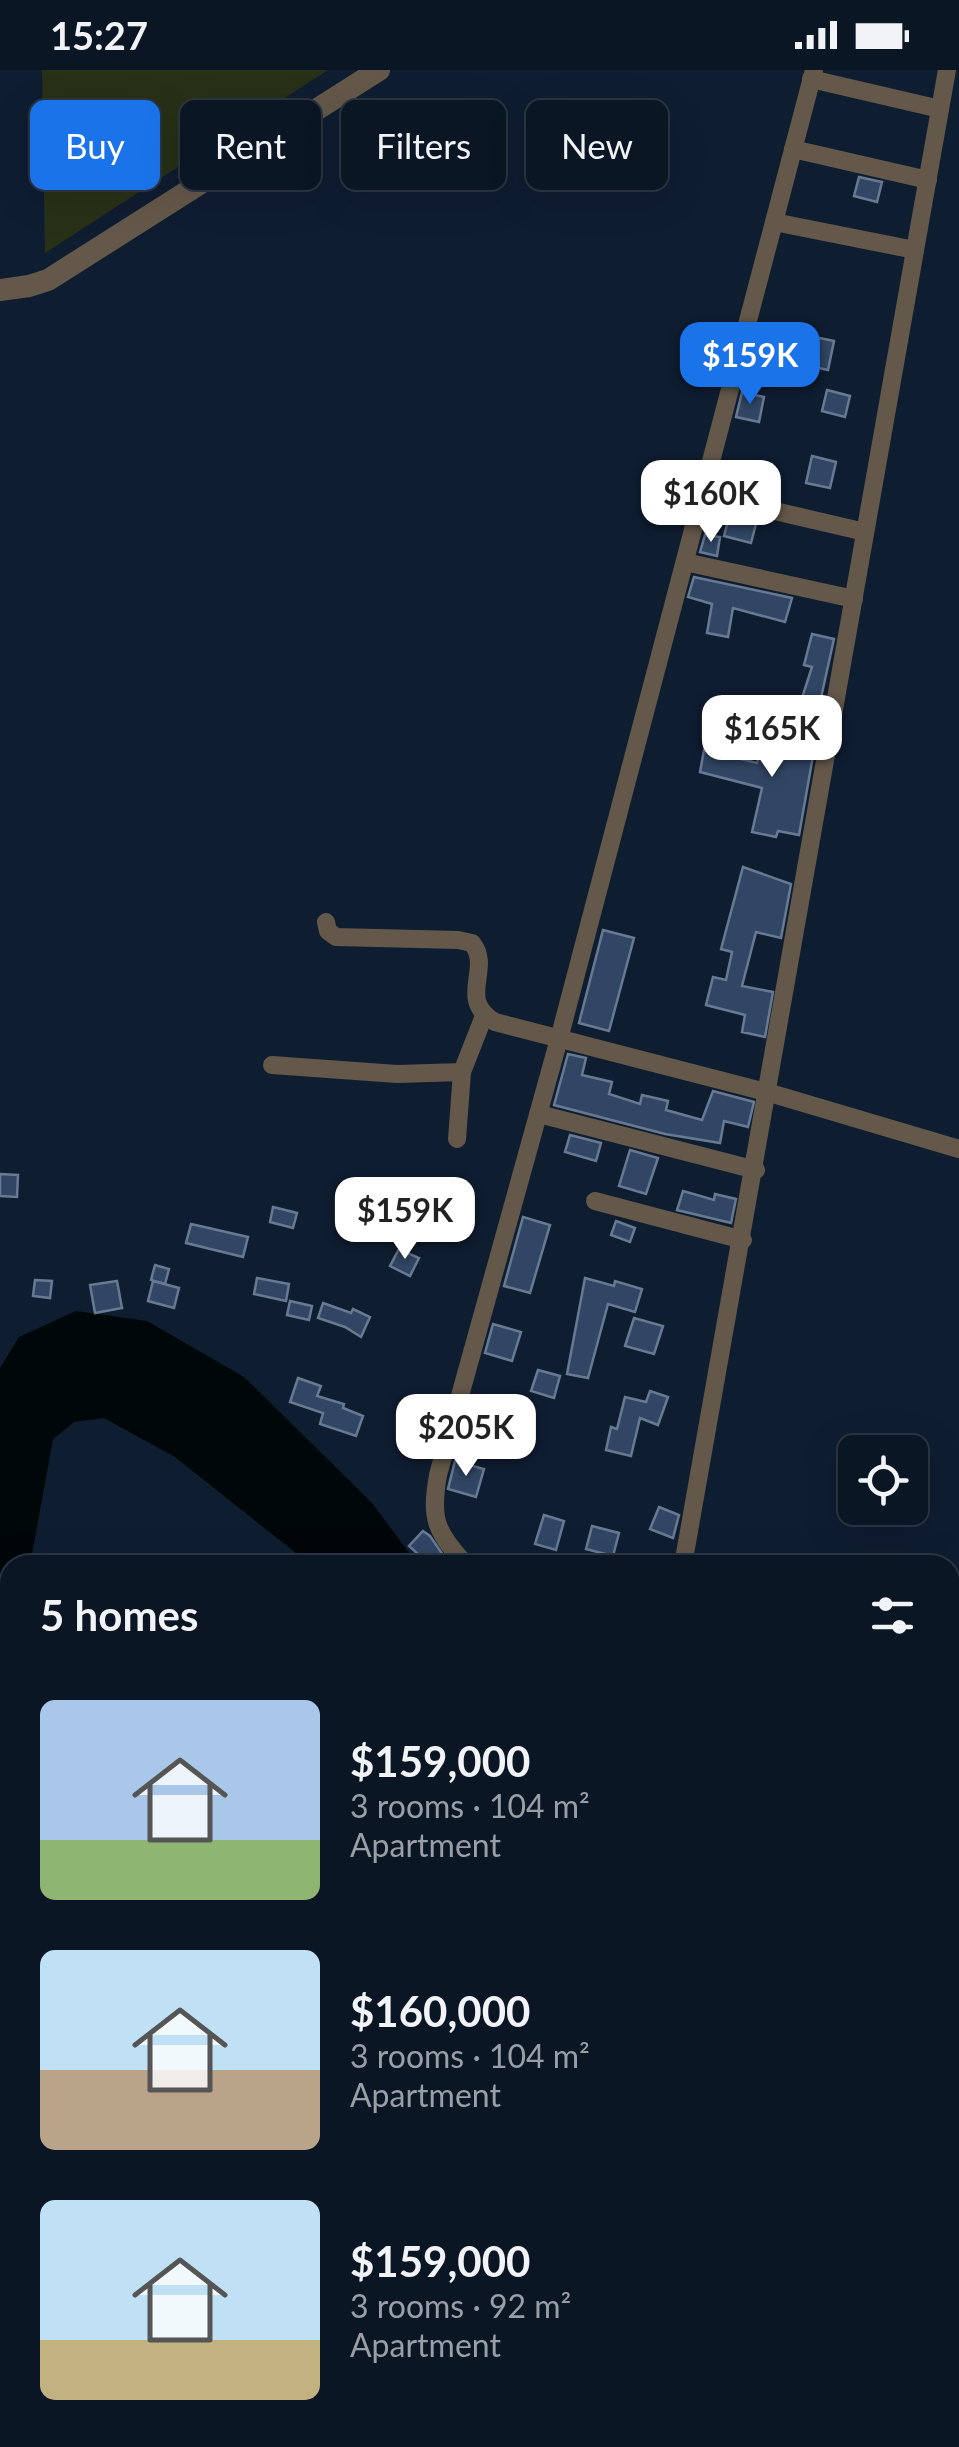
<!DOCTYPE html>
<html lang="en">
<head>
<meta charset="utf-8">
<style>
	:root { --surface:#0b1625; --page:#141f2d; --text:#f1f3f6; --muted:#9a9fa7; --line:#2b3542; --accent:#1a73e8 }
	body { margin:0; font-family:Lato,sans-serif; background:var(--page); color:var(--text); height:100vh; display:flex; flex-direction:column; font-size:38px; white-space:nowrap }
	* { box-sizing:border-box; margin:0 }
	p { font-size:32px; color:var(--muted) }
	.icon { flex:none; width:55px; height:55px; fill:none; stroke:currentColor; stroke-width:2; stroke-linecap:round; stroke-linejoin:round }
	.map { position:relative; flex:1; overflow:hidden }
	.panel { position:absolute; left:0px; top:1485px; width:960px; height:892px; display:flex; flex-direction:column; background:var(--surface); border-radius:30px 30px 0 0; box-shadow:0 10px 40px #0002,0 0 0 2px var(--line) }
	.panel>* { flex:none }
	.guide { position:absolute; left:30px; top:30px; width:900px; height:90px; display:flex; gap:20px }
	.fabs { position:absolute; left:838px; top:1365px; display:grid; gap:20px }
	.fabs a { display:grid; place-items:center; width:90px; height:90px; border-radius:15px; background:var(--surface); box-shadow:0 10px 40px #0002,0 0 0 2px var(--line); font-size:50px }
	.price { position:absolute; translate:-50% -85px; padding:0 22px; border-radius:20px; background:#fff; color:#222; font-size:32px; line-height:65px; filter:drop-shadow(0 2px 5px #0008) }
	.price::after { content:''; position:absolute; left:50%; top:60px; width:30px; height:22px; margin-left:-15px; background:inherit; clip-path:polygon(0 0,100% 0,50% 100%) }
	.price.current { background:var(--accent); color:#fff }
	ul { padding:0; list-style:none }
	li { display:flex; align-items:center; gap:30px; height:250px; padding:0 40px }
	li span { display:grid; place-items:center; flex:none; width:280px; height:200px; border-radius:15px; color:#555 }
	li>.icon { margin-inline-start:auto }
	span .icon { width:120px; height:120px; fill:#fffc; stroke-width:1 }
	li b { font-size:42px }
	h2 { display:flex; justify-content:space-between; align-items:center; height:120px; padding:0 40px; font-size:42px }
	.pill { padding:0 35px; border-radius:15px; background:var(--surface); box-shadow:0 10px 40px #0002,0 0 0 2px var(--line); font-size:35px; line-height:90px }
	.pill.current { background:var(--accent); color:#fff }
	.status { display:flex; justify-content:space-between; align-items:center; height:70px; padding:0 50px; background:var(--surface); direction:ltr }
	.status svg { height:28px; fill:currentColor }
	.map>svg:first-child { display:block }
	.green { fill:#283117 }
	.water { fill:#000708 }
	.lines { fill:none; stroke-linecap:round; stroke-linejoin:round }
	.stream { stroke:#000708; stroke-width:5 }
	.building { fill:#304664; stroke:#687a92; stroke-width:2.5 }
	.minor { stroke:#64584a; stroke-width:18 }
	.tertiary { stroke:#64584a; stroke-width:22 }
</style>
</head>
<body>
<div class="status"><b>15:27</b><svg viewBox="0 0 49 12"><path d="M0 12V9h3v3zM5 12V6h3v6zM10 12V3h3v9zM15 12V0h3v12zM26 1h20v11H26zM47 4h2v5h-2z"/></svg></div>
<div class="map">
<svg width="959" height="2377" viewBox="0 0 959 2377">
	<rect width="100%" height="100%" fill="#0f1d31"/>
	<polygon class="green" points="42,0 328,0 45,183"/>
	<g class="water">
		<polygon points="76,1241 147,1251 244,1307 372,1433 418,1495 311,1495 175,1387 104,1348 74,1352 53,1369 30,1495 10,1495 10,1645 0,1721 0,1298 19,1267"/>
		<polygon points="959,1805 959,1885 950,1888 950,1808"/>
	</g>
	<g class="lines">
		<g class="stream">
			<polyline points="0,2177 10,2179"/>
			<polyline points="172,2377 178,2368"/>
		</g>
	</g>
	<g class="building">
		<polygon points="859,107 882,112 877,132 854,126"/>
		<polygon points="781,260 834,271 828,300 773,288"/>
		<polygon points="827,320 850,326 845,347 822,341"/>
		<polygon points="742,322 764,327 759,352 736,347"/>
		<polygon points="812,386 836,392 830,418 806,413"/>
		<polygon points="730,443 757,450 751,473 724,466"/>
		<polygon points="705,465 720,467 717,486 700,482"/>
		<polygon points="694,507 792,528 785,552 733,538 728,567 707,563 712,534 688,527"/>
		<polygon points="812,564 834,569 819,637 801,631 812,597 804,595"/>
		<polygon points="766,660 794,668 795,665 816,669 799,765 778,761 776,767 752,762 762,718 700,702 704,680 757,693"/>
		<polygon points="743,797 791,814 781,868 756,862 742,916 773,922 765,967 742,962 745,945 706,935 713,907 726,910 732,882 721,879"/>
		<polygon points="603,860 634,868 609,961 579,953"/>
		<polygon points="568,984 586,988 582,1005 612,1012 609,1024 640,1034 642,1025 668,1031 666,1040 702,1050 713,1021 754,1032 748,1057 724,1051 720,1073 665,1064 554,1035"/>
		<polygon points="570,1065 601,1073 596,1091 565,1082"/>
		<polygon points="630,1080 658,1088 646,1124 619,1116"/>
		<polygon points="0,1104 18,1105 17,1127 0,1126"/>
		<polygon points="683,1121 714,1130 715,1124 736,1129 731,1153 677,1140"/>
		<polygon points="273,1137 297,1143 293,1158 270,1152"/>
		<polygon points="523,1147 550,1155 530,1223 504,1216"/>
		<polygon points="616,1151 635,1158 630,1172 611,1165"/>
		<polygon points="191,1154 248,1167 243,1187 186,1173"/>
		<polygon points="399,1179 419,1188 410,1206 390,1196"/>
		<polygon points="155,1195 169,1199 165,1214 151,1210"/>
		<polygon points="257,1208 289,1214 286,1231 254,1224"/>
		<polygon points="585,1208 614,1216 615,1211 642,1219 635,1242 608,1234 588,1308 567,1304"/>
		<polygon points="35,1210 52,1211 50,1228 33,1226"/>
		<polygon points="117,1211 122,1238 95,1243 90,1215"/>
		<polygon points="153,1211 179,1218 174,1238 148,1231"/>
		<polygon points="290,1231 312,1236 309,1250 287,1245"/>
		<polygon points="323,1233 351,1243 353,1239 370,1247 361,1267 345,1257 318,1248"/>
		<polygon points="634,1248 663,1256 654,1284 625,1276"/>
		<polygon points="493,1254 521,1262 512,1291 485,1283"/>
		<polygon points="538,1300 560,1306 554,1328 531,1321"/>
		<polygon points="298,1308 321,1316 317,1326 344,1334 343,1338 363,1346 356,1366 320,1354 323,1343 290,1332"/>
		<polygon points="650,1321 668,1327 658,1355 640,1348 631,1386 606,1380 611,1357 617,1359 625,1327 646,1332"/>
		<polygon points="455,1391 484,1399 476,1427 448,1419"/>
		<polygon points="659,1437 679,1445 673,1468 650,1459"/>
		<polygon points="544,1445 564,1451 556,1480 535,1474"/>
		<polygon points="592,1456 619,1463 613,1486 586,1479"/>
		<polygon points="423,1461 430,1466 450,1495 430,1495 409,1476"/>
	</g>
	<g class="lines">
		<g class="minor">
			<polyline points="811,9 940,39"/>
			<polyline points="793,79 928,110"/>
			<polyline points="774,152 915,180"/>
			<polyline points="702,424 865,462"/>
			<polyline points="685,492 854,529"/>
			<path d="M326,852L328,861L336,867L458,870L472,873C493,899 456,929 495,952L770,1023L959,1079"/>
			<polyline points="272,995 397,1004 462,1002"/>
			<polyline points="539,1044 756,1100"/>
			<polyline points="457,1069 462,1002 484,946"/>
			<polyline points="595,1131 743,1170"/>
			<path d="M466,1495C436,1461 430,1450 438,1405L559,969L814,0"/>
			<path d="M683,1495C775,997 858,498 947,0"/>
		</g>
		<polyline class="tertiary" points="0,220 29,216 48,210 379,0"/>
	</g>
</svg>
<div class="fabs">
<a><svg class="icon" aria-label="locate" viewBox="0 0 24 24"><circle cx="12" cy="12" r="6"/><path d="M12 2v4M12 18v4M2 12h4M18 12h4"/></svg></a>
</div>
<b class="price current" style="left:750px;top:337px">$159K</b>
<b class="price" style="left:711px;top:475px">$160K</b>
<b class="price" style="left:772px;top:710px">$165K</b>
<b class="price" style="left:405px;top:1192px">$159K</b>
<b class="price" style="left:466px;top:1409px">$205K</b>
<div class="guide">
<a class="pill current">Buy</a>
<a class="pill">Rent</a>
<a class="pill">Filters</a>
<a class="pill">New</a>
</div>
<section class="panel">
<h2>5 homes<svg class="icon" aria-label="filters" viewBox="0 0 24 24"><path d="M4 7h16M4 17h16"/><circle cx="9" cy="7" r="2"/><circle cx="15" cy="17" r="2"/></svg></h2>
<ul>
<li><span style="background:linear-gradient(#a9c7e8 70%,#8fb573 0)"><svg class="icon" aria-label="home" viewBox="0 0 24 24"><path d="M3 11l9-7 9 7M6 9v11h12V9"/></svg></span><div><b>$159,000</b><p>3 rooms · 104 m²</p><p>Apartment</p></div></li>
<li><span style="background:linear-gradient(#bfe0f5 60%,#b9a48a 0)"><svg class="icon" aria-label="home" viewBox="0 0 24 24"><path d="M3 11l9-7 9 7M6 9v11h12V9"/></svg></span><div><b>$160,000</b><p>3 rooms · 104 m²</p><p>Apartment</p></div></li>
<li><span style="background:linear-gradient(#bfe0f5 70%,#c2b280 0)"><svg class="icon" aria-label="home" viewBox="0 0 24 24"><path d="M3 11l9-7 9 7M6 9v11h12V9"/></svg></span><div><b>$159,000</b><p>3 rooms · 92 m²</p><p>Apartment</p></div></li>
</ul>
</section>
</div>
</body>
</html>
